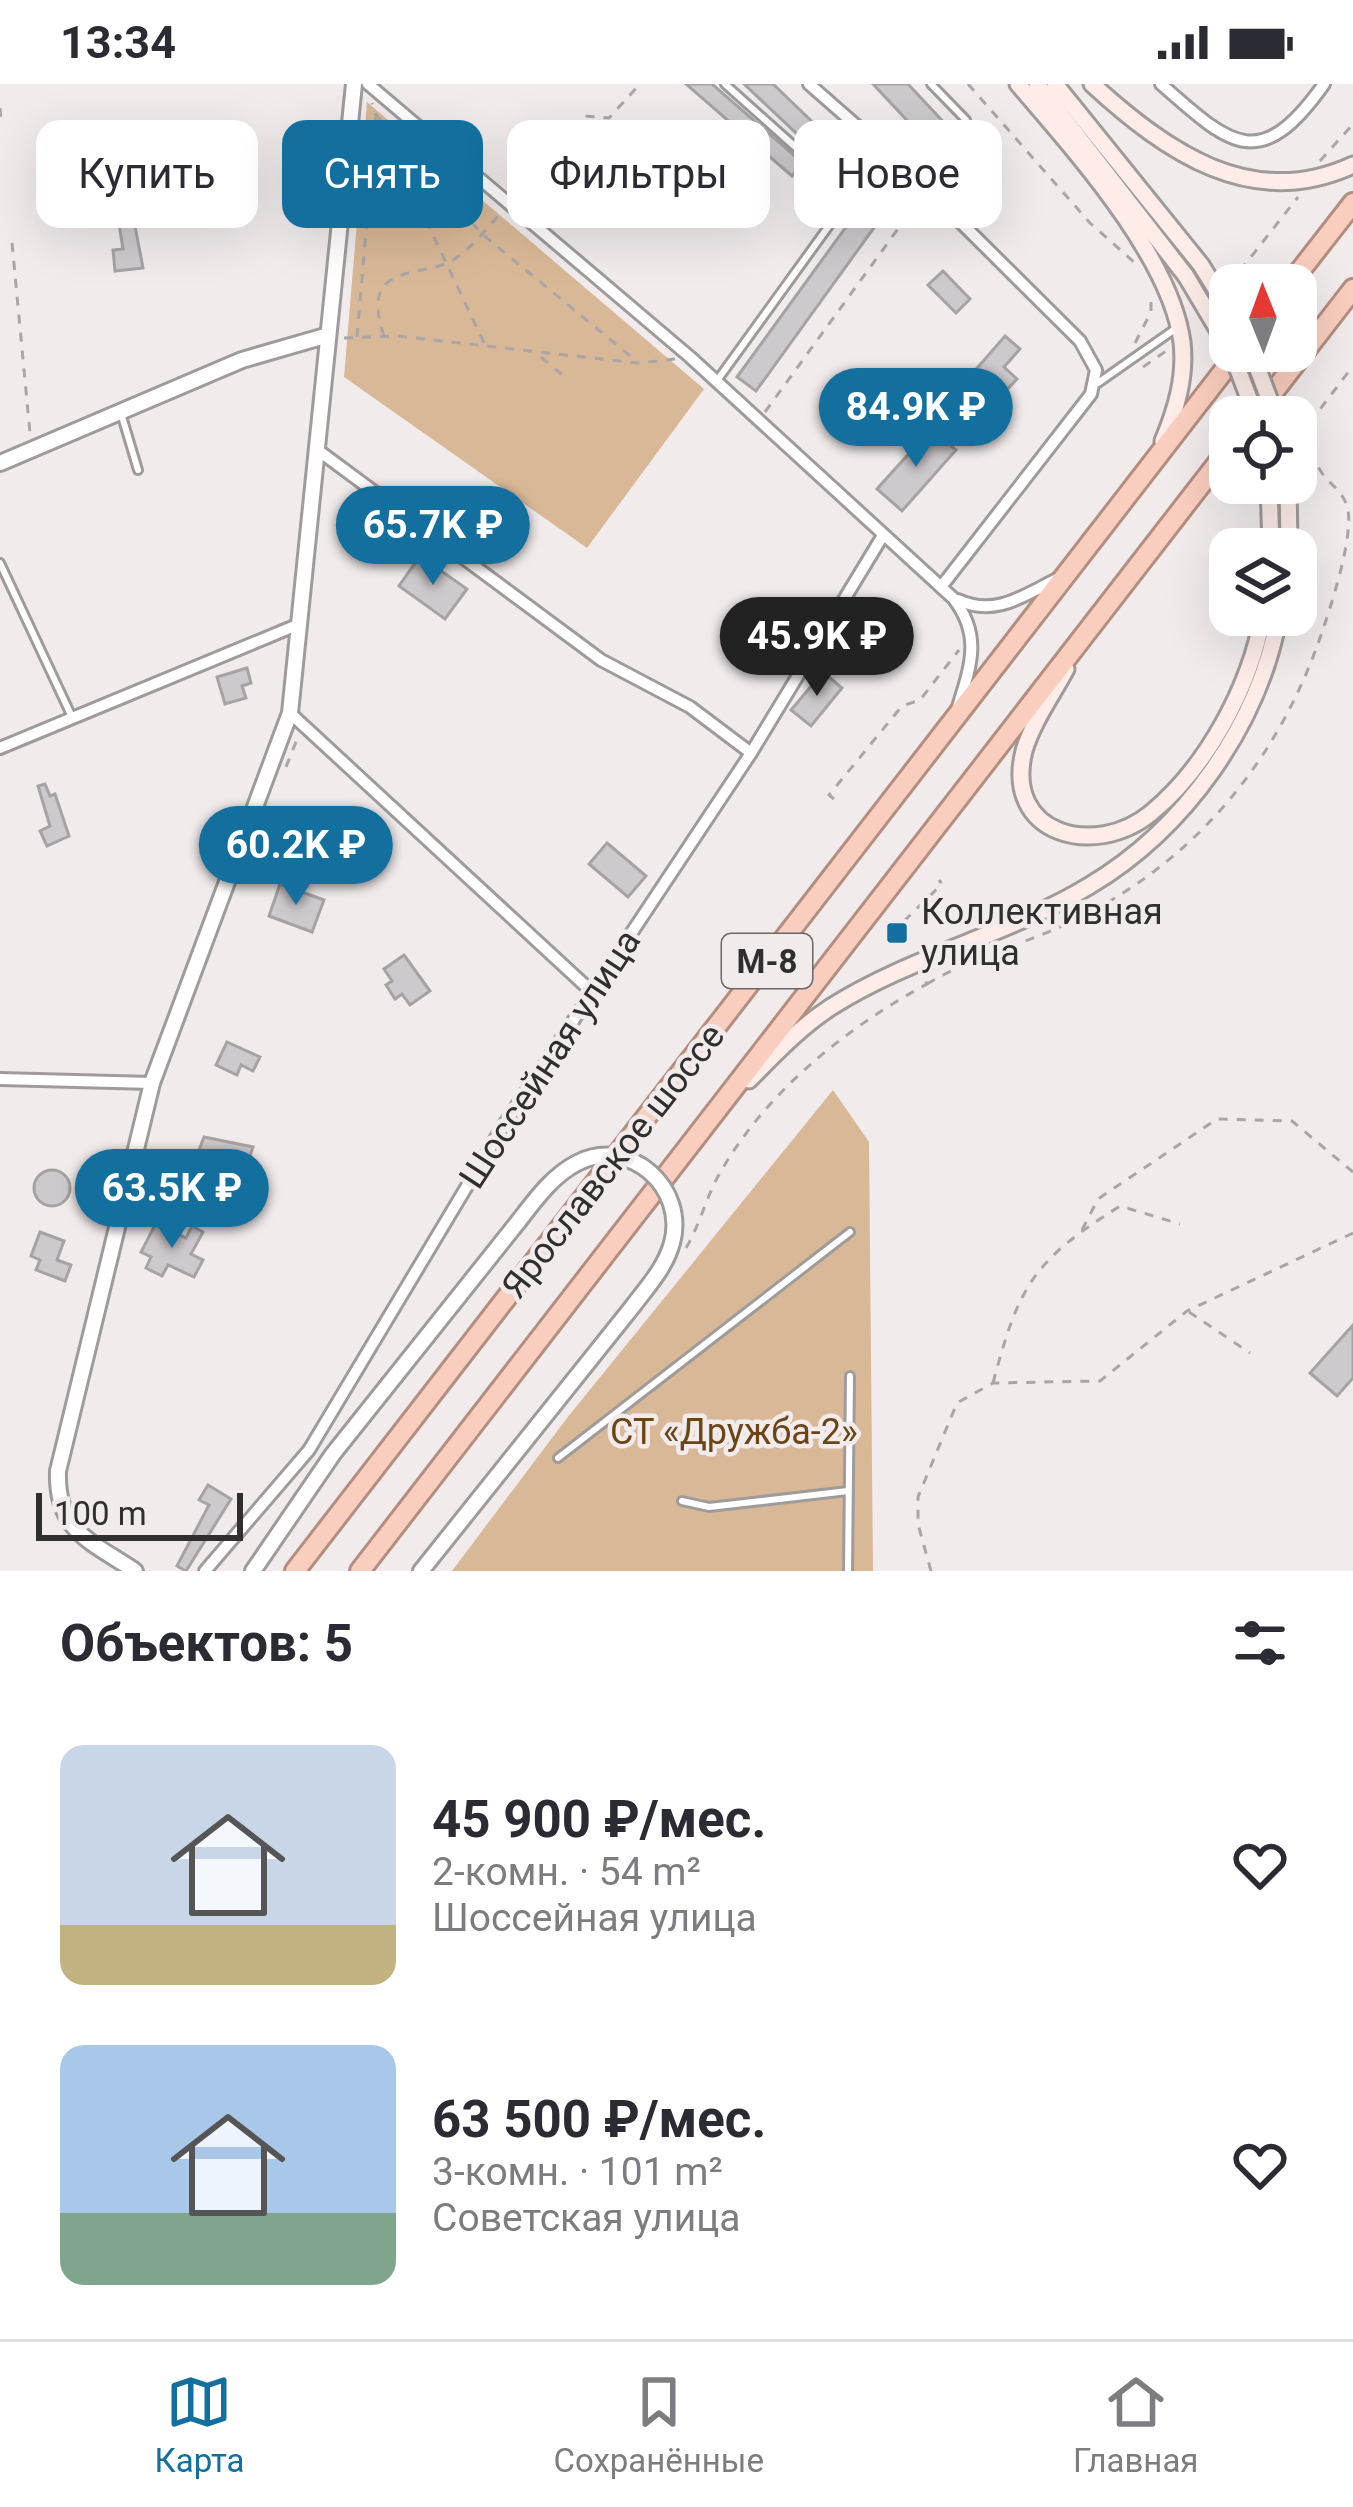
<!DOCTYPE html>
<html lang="ru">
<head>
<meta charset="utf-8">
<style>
	:root { --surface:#fff; --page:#f7f7f7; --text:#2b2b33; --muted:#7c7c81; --line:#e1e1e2; --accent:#126f9e }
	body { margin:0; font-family:Roboto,sans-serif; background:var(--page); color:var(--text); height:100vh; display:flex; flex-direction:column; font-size:45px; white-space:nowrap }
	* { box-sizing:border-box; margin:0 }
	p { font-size:39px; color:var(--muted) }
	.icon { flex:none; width:66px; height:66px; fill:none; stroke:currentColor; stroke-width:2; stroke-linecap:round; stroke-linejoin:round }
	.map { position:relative; height:1487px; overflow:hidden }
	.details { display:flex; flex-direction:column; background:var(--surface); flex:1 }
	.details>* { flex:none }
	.banner { position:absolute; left:36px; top:36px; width:1281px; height:108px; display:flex; gap:24px }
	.needle { width:78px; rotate:359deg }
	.buttons { position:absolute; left:1209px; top:180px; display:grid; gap:24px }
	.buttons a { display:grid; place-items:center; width:108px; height:108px; border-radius:24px; background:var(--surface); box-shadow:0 12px 48px #0002; font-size:60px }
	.scale { position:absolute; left:36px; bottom:30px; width:207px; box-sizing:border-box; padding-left:12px; border:6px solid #302e2e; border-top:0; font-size:33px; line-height:42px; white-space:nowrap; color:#302e2e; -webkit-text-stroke:9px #f1ebec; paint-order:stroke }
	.price { position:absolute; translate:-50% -102px; padding:0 27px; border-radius:42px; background:var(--accent); color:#fff; font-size:39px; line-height:78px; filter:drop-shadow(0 3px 6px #0008) }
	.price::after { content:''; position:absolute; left:50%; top:72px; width:36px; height:27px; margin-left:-18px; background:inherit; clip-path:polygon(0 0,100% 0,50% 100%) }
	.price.active { background:#222; color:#fff }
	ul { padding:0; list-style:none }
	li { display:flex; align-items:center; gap:36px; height:300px; padding:0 60px }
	li span { display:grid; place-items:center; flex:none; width:336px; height:240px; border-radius:24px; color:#555 }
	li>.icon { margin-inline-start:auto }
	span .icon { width:144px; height:144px; fill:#fffc; stroke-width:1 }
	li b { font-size:51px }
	h2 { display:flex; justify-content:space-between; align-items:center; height:144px; padding:0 60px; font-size:51px }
	.tag { padding:0 42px; border-radius:24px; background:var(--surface); box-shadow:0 12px 48px #0002; font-size:42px; line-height:108px }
	.tag.active { background:var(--accent); color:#fff }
	.status { display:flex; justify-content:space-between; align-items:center; height:84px; padding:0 60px; background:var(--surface); direction:ltr }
	.status svg { height:33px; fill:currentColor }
	.tab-bar { display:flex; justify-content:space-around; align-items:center; height:168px; border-top:3px solid var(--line); background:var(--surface); font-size:33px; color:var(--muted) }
	.tab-bar a { display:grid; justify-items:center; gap:6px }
	.tab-bar .active { color:var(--accent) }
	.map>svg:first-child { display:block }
	.green { fill:#d9b897 }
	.building { fill:#cec9cc; stroke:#a7a3a5; stroke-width:3 }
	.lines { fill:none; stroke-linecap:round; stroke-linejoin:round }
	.service-casing { stroke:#a09b9b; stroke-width:12 }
	.minor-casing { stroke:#a09b9b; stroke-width:16 }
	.tertiary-casing { stroke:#a09b9b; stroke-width:20 }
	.secondary-casing { stroke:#a09b9b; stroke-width:21 }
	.trunk-casing { stroke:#b28e81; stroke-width:24 }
	.path { stroke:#aaa6a7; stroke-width:3; stroke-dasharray:9 9; stroke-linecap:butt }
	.service { stroke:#fff; stroke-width:6 }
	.minor { stroke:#fff; stroke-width:10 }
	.tertiary { stroke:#fff; stroke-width:14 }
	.secondary { stroke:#fdece7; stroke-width:15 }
	.trunk { stroke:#facebe; stroke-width:18 }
	.tertiary-bridge-casing { stroke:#a09b9b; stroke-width:20; stroke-linecap:butt }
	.secondary-bridge-casing { stroke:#a09b9b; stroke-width:21; stroke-linecap:butt }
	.tertiary-bridge { stroke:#fff; stroke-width:14 }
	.secondary-bridge { stroke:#fdece7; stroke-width:15 }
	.poi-dot { fill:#126f9e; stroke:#f1ebec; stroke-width:4.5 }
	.labels { text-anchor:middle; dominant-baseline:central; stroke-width:9; stroke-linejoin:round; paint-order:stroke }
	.shield { fill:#f1ebec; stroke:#6a6767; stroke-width:3 }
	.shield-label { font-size:33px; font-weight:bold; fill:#302e2e }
	.poi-label { font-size:36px; fill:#302e2e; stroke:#f1ebec; text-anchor:start }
	.street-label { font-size:36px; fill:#302e2e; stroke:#f1ebec }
	.park-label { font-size:36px; fill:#6b4515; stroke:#f1ebec }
</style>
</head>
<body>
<div class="status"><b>13:34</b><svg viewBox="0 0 49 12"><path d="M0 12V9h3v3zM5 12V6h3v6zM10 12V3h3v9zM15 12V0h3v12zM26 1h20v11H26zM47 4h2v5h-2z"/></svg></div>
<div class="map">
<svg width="1353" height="1487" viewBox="0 0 1353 1487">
	<rect width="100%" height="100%" fill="#f1ebec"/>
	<g class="green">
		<polygon points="367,18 704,305 587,464 344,293"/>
		<polygon points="833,1006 869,1058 873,1487 452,1487 567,1334"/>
	</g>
	<g class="building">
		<polygon points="686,0 712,0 803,79 792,92"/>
		<polygon points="744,0 773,0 826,51 813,65"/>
		<polygon points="873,0 908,0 949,44 931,62"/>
		<polygon points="875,103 894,116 756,307 737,293"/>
		<polygon points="133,132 143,184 115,187 113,166 123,165 118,134"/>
		<polygon points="943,187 970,215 956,229 928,201"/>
		<polygon points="1005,252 1020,265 1004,283 1017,295 998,315 971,291"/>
		<polygon points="931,345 956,366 902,427 877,405"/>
		<polygon points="420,472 467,505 445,535 399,502"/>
		<polygon points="247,584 251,599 242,602 246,614 225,620 217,593"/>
		<polygon points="823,588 842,604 811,642 791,626"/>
		<polygon points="45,700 50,712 55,710 69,752 47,762 40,747 50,742 38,702"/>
		<polygon points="607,759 646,792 628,813 589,780"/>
		<polygon points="280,800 324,816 312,848 269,832"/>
		<polygon points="404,871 430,907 410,921 402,910 395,915 386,901 392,897 384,885"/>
		<polygon points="227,958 260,973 253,987 241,981 237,991 216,981"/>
		<polygon points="204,1053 253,1063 245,1086 216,1079 218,1073 199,1066"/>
		<circle cx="52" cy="1104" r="18"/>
		<polygon points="156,1139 186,1154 192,1142 203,1148 191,1170 203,1176 194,1193 168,1181 162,1192 146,1184 151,1173 141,1168"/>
		<polygon points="40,1148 64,1157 57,1176 71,1181 65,1197 36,1186 40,1176 31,1172"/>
		<polygon points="1353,1241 1353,1294 1337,1312 1310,1289"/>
		<polygon points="208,1401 231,1415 186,1487 177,1482 209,1421 199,1416"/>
	</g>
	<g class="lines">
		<defs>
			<g id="service">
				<polyline points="725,0 830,94 865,92 884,69"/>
				<polyline points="917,95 966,36 931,0"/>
				<polyline points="716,298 865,92"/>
				<polyline points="1098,299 1175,245"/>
				<polyline points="121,329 138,386"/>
				<polyline points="0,479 72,633"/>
				<polyline points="558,1374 850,1148"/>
				<polyline points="682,1417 709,1423 848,1407"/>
				<polyline points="848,1487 850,1292"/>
			</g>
			<g id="minor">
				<path d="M368,0L690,273L953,514C982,551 971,581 958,623"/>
				<polyline points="809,0 915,93 1080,257 1096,286 1091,310 941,503"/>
				<path d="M1161,0C1231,62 1260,90 1324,0"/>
				<polyline points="315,364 601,576 690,623 751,669"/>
				<path d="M958,516C995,533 1023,512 1057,495"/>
				<polyline points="290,629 591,907"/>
				<polyline points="0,664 297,541"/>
				<polyline points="0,995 152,999"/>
				<polyline points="205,1487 309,1366 500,1047 751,669 882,453"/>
			</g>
			<g id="tertiary">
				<polyline points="0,379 242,276 325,252"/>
				<path d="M135,1487C90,1457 56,1447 58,1387L152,999L290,629L354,0"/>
				<polyline points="253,1487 333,1370 518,1138"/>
				<polyline points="421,1487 633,1222"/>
			</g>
			<g id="secondary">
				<path d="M1018,0C1074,66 1170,171 1182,258C1186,293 1176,326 1163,357"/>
				<polyline points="1037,0 1186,192"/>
				<polyline points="1055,0 1201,181"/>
				<path d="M1092,0C1166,68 1252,128 1353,81"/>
				<polyline points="1269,399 1271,465"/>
				<polyline points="1288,399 1289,465"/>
				<path d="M1066,585C1052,611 1032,639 1024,667C1003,751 1095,775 1151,729C1207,683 1250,603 1263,531"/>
				<path d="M749,996C775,970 800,943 831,923C911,872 1008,851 1089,802C1185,745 1259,641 1279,531"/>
			</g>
			<g id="trunk">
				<polyline points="1289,201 1353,119"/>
				<polyline points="1254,333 1353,205"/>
				<polyline points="295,1487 1239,267"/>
				<polyline points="360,1487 1230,363"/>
			</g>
		</defs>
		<use href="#service" class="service-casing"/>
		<use href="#minor" class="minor-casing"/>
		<use href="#tertiary" class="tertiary-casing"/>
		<use href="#secondary" class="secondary-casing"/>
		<use href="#trunk" class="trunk-casing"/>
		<g class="path">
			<polyline points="968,0 1090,139 1134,178"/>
			<polyline points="0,24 1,37"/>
			<polyline points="376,31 482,150 635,276"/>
			<polyline points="380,39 486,263"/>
			<polyline points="1320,77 1353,40"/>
			<polyline points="515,113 584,32 609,34 640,0"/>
			<polyline points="12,159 30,349"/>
			<polyline points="1229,201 1298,113"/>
			<path d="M384,252C358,176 422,195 453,176C471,165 486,145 501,129"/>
			<polyline points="357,253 376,31 372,19"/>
			<polyline points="344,254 397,252 638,279 675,275"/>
			<polyline points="1135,259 1151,228 1151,213"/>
			<polyline points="541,273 567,295"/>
			<polyline points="1143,283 1169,265"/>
			<polyline points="765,328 911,127 913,108"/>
			<polyline points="286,683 298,653"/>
			<polyline points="834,715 829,711 902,622 920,616 959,566"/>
			<polyline points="904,837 942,800 939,796"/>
			<path d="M927,900C967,876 1010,864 1053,846C1185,789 1275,685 1321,551C1331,522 1353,455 1348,426C1344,405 1325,399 1318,382C1313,369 1313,351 1311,337L1353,282"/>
			<polyline points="1082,1146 1098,1115 1217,1035 1292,1037 1353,1088"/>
			<path d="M686,1164C699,1142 705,1118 716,1096C762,1011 844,945 927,900L923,893"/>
			<polyline points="1189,1228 1250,1269"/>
			<path d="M993,1299C1019,1201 1033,1177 1120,1122L1180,1140"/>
			<polyline points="931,1487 918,1440 918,1413 957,1319 993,1299 1100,1297 1187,1227 1353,1149"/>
		</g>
		<use href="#service" class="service"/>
		<use href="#minor" class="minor"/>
		<use href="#tertiary" class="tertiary"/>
		<use href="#secondary" class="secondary"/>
		<use href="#trunk" class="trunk"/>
		<defs>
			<path id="tertiary-bridge" d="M518,1138C535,1116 552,1092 577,1079C630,1052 687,1104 672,1159C665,1184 648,1202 633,1222"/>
			<g id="secondary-bridge">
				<polyline points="1201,181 1230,228"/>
				<polyline points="1186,192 1230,266"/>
				<polyline points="1231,267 1256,333"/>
				<polyline points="1251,267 1276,333"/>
			</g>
		</defs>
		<use href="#tertiary-bridge" class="tertiary-bridge-casing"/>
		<use href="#secondary-bridge" class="secondary-bridge-casing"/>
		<use href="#tertiary-bridge" class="tertiary-bridge"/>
		<use href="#secondary-bridge" class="secondary-bridge"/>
	</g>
	<rect class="poi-dot" x="885" y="837" width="24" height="24" rx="6"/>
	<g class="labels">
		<rect class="shield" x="722" y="850" width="90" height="54" rx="9"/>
		<g class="shield-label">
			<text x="767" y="877">М-8</text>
		</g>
		<g class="poi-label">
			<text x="921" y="828">Коллективная<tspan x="921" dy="41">улица</tspan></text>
		</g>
		<g class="street-label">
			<text transform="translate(550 975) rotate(-57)">Шоссейная улица</text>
			<text transform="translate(613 1077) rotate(-52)">Ярославское шоссе</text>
		</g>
		<g class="park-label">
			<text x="734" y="1348">СТ «Дружба-2»</text>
		</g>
	</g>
</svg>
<div class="buttons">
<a><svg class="needle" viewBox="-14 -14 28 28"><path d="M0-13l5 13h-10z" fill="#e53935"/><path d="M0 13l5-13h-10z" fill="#7c7c81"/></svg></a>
<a><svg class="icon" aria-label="locate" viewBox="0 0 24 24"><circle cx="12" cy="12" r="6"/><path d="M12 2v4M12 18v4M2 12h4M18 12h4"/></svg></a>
<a><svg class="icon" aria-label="layers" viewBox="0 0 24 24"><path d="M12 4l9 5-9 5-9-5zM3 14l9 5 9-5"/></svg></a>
</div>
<div class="scale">100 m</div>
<b class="price" style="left:916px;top:386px">84.9K ₽</b>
<b class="price" style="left:433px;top:504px">65.7K ₽</b>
<b class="price active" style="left:817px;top:615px">45.9K ₽</b>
<b class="price" style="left:296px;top:824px">60.2K ₽</b>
<b class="price" style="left:172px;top:1167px">63.5K ₽</b>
<div class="banner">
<a class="tag">Купить</a>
<a class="tag active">Снять</a>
<a class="tag">Фильтры</a>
<a class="tag">Новое</a>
</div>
</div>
<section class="details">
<h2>Объектов: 5<svg class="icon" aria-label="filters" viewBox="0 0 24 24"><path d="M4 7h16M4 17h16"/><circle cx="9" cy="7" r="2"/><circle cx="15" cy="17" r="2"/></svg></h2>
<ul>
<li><span style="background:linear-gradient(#c9d6e8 75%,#c2b280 0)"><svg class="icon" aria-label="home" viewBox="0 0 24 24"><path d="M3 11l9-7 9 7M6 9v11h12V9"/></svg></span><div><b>45 900 ₽/мес.</b><p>2-комн. · 54 m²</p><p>Шоссейная улица</p></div><svg class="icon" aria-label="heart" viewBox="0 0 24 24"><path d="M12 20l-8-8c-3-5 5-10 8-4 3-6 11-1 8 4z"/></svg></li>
<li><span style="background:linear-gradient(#a9c7e8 70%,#7fa58c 0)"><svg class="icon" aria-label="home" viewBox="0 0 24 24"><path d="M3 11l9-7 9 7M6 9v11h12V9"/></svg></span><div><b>63 500 ₽/мес.</b><p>3-комн. · 101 m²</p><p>Советская улица</p></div><svg class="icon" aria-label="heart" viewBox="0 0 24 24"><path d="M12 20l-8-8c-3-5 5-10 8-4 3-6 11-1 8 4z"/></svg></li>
</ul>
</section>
<nav class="tab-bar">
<a class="active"><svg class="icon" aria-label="map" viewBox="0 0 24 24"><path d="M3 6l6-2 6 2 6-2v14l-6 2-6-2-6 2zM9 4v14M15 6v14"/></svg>Карта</a>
<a><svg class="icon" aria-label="saved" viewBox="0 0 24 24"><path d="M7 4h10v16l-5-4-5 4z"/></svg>Сохранённые</a>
<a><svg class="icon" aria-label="home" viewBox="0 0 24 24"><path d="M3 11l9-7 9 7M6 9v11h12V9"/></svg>Главная</a>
</nav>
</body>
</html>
